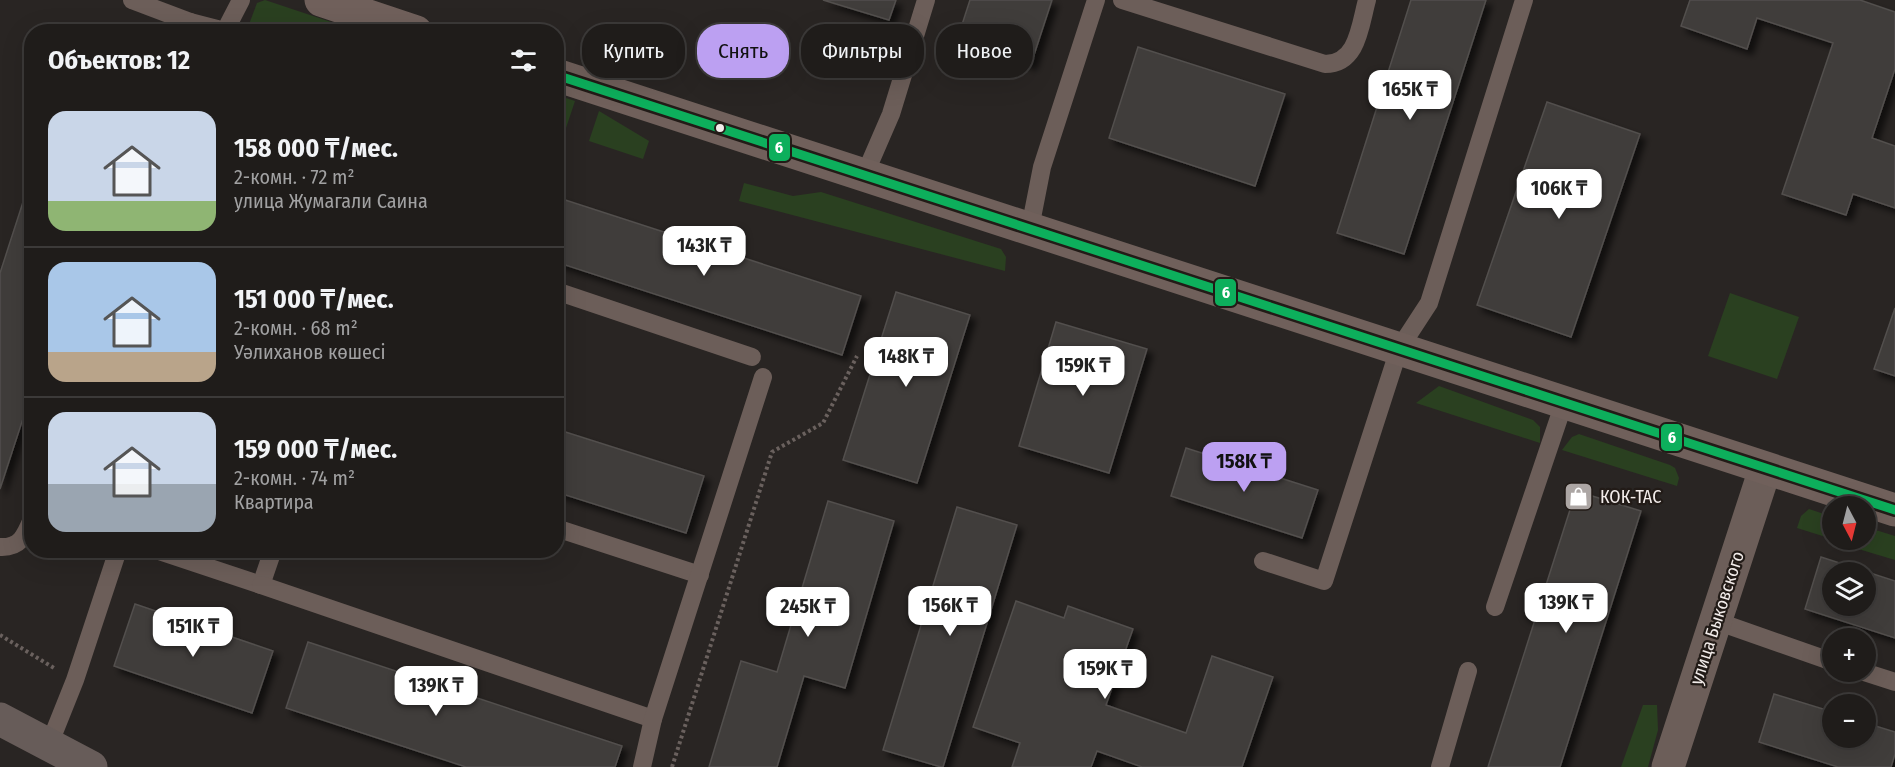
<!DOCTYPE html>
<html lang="ru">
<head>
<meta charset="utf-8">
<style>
	:root { --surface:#1f1c1a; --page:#272523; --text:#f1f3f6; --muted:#a1a1a2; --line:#3c3a39; --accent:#bca0f2 }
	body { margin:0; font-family:"Fira Sans Condensed",sans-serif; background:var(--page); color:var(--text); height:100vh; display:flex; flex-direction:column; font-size:22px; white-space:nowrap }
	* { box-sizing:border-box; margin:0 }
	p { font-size:20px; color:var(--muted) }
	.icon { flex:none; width:33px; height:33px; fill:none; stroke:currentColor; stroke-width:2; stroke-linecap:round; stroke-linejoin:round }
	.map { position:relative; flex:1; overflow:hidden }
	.drawer { position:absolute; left:24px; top:24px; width:540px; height:534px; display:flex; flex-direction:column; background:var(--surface); border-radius:24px; box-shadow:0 6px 24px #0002,0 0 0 2px var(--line) }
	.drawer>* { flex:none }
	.hud { position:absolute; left:582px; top:24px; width:570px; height:54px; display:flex; gap:12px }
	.needle { width:39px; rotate:173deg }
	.controls { position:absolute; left:1822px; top:496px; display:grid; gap:12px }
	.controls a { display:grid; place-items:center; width:54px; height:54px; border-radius:50%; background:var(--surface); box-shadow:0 6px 24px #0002,0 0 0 2px var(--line); font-size:30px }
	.price { position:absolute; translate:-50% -51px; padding:0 14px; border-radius:12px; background:#fff; color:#222; font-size:20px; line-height:39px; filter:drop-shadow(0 2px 3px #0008) }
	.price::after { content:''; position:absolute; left:50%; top:36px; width:18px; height:14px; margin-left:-9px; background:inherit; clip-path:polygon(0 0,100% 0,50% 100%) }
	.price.on { background:var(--accent); color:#111 }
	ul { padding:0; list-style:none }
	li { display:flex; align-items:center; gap:18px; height:150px; padding:0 24px }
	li+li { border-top:2px solid var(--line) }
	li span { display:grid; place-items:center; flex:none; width:168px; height:120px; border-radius:18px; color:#555 }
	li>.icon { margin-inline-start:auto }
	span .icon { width:72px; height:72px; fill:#fffc; stroke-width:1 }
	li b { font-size:26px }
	h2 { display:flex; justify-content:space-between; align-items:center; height:72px; padding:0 24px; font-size:26px }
	.pill { padding:0 21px; border-radius:24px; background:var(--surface); box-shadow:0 6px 24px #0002,0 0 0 2px var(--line); font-size:21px; line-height:54px }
	.pill.on { background:var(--accent); color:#111 }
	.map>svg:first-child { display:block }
	.green { fill:#2a4020 }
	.building { fill:#403d3b; stroke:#524f4d; stroke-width:1.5; fill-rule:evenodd; filter:url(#shadow) }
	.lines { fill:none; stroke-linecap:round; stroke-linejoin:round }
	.path { stroke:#6a615e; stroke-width:4; stroke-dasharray:3 3; stroke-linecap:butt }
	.lane { stroke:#6c5e59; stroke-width:18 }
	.street { stroke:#6c5e59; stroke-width:33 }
	.secondary { stroke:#70605b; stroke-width:33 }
	.highway { stroke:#675c59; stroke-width:33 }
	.bus-1-casing { stroke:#221b17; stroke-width:14 }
	.bus-1 { stroke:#0daf5c; stroke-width:9 }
	.bus-dot { fill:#f2ecea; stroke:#221b17; stroke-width:2 }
	.labels { text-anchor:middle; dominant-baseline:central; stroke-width:4.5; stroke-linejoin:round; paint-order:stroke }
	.poi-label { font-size:18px; fill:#f2ecea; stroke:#221b17; text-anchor:start }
	.street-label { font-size:18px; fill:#f2ecea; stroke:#221b17 }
	.line-badge { stroke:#221b17; stroke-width:2 }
	.badge-label { font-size:16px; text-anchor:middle; font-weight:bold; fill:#fff }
</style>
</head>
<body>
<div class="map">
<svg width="1895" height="767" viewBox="0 0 1895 767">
	<defs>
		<filter id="shadow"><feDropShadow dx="5.5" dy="5.5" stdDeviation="3" flood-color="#0009"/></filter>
	</defs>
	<rect width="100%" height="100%" fill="#292523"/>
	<g class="green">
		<polygon points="265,0 358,31 260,32 248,27 257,3"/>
		<polygon points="557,95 575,101 564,134 557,132"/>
		<polygon points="599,111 649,141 643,159 589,141"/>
		<polygon points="744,183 793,196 821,192 1001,249 1006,257 1005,271 739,201"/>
		<polygon points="1730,293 1799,317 1777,379 1708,356"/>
		<polygon points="1439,386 1533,420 1540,427 1540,443 1416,403"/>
		<polygon points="1579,434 1670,465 1675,468 1679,478 1677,486 1562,450 1572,437"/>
		<polygon points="1809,509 1833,517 1833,525 1829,538 1797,528 1801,516"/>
		<polygon points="1866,527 1895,536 1895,560 1845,545 1846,540 1866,540"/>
		<polygon points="1643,705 1657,705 1658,730 1648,767 1621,767"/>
	</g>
	<g class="building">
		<polygon points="823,0 896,0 889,20"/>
		<polygon points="970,0 1052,0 1031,64 957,40"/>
		<polygon points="1411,0 1486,0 1404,254 1337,233"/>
		<polygon points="1690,0 1860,0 1895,12 1895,69 1872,138 1895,146 1895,208 1853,194 1846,215 1782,194 1833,43 1757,18 1747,49 1681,26"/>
		<polygon points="1138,47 1285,94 1255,186 1109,138"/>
		<polygon points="1547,102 1640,134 1571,337 1477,305"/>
		<polygon points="25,196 32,198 32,391 0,489 0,273"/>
		<polygon points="556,197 861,296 842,355 556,262"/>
		<polygon points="896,292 970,315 917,483 843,460"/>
		<polygon points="1895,308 1895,376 1874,369"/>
		<polygon points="1056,322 1147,349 1109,473 1019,446"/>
		<polygon points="556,429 704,476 686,533 556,492"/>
		<polygon points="1186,448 1318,490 1302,538 1171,496"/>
		<polygon points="1576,491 1641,511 1560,767 1488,767"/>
		<polygon points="828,501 894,521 845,688 804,676 777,767 709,767 741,661 777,672"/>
		<polygon points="957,507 1017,525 943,767 941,767 883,750"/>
		<path d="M1821,557L1895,581V638L1805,609ZM1833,573H1866V606H1833Z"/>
		<polygon points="1016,601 1064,618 1068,606 1133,629 1106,705 1186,733 1212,656 1273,677 1242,767 1142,767 1097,751 1091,767 1012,767 1020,743 973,727"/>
		<polygon points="135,604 273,651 252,713 114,666"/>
		<polygon points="308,642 622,746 615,767 466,767 286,708"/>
		<polygon points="1774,694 1833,712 1833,738 1866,738 1866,723 1895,732 1895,754 1891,767 1838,767 1759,742"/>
	</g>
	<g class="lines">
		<g class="path">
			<polyline points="0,635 54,668"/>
			<polyline points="672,767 772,452 823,423 857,356"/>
		</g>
		<g class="lane">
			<polyline points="132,0 190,22"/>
			<path d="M1122,0L1325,64C1358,64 1360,25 1367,0"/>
			<polyline points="187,32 190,22 225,31 241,0"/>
			<polyline points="865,174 891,114 926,0"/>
			<polyline points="1030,228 1042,167 1096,0"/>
			<polyline points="556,291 752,357"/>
			<polyline points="556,528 700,575"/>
			<path d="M0,547C20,548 25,536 32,519"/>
			<polyline points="156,550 261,585 273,550"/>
			<polyline points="1263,561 1324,581 1399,349 1429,303 1524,0"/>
			<polyline points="261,585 653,719"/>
			<polyline points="1495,607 1564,403"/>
			<polyline points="1716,621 1833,662"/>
			<polyline points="1864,672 1895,682"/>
			<polyline points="49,745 75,680 118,550"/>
			<polyline points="642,767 653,719 763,377"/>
			<polyline points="1440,767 1468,671"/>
		</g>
		<polyline class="street" points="1668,767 1765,469"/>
		<g class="secondary">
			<polyline points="321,0 416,32"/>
			<polyline points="556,75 1895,510"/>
		</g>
		<polyline class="highway" points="0,719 91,767"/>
		<defs>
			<polyline id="bus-1" points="556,75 1895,510"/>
		</defs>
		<use href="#bus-1" class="bus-1-casing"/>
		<use href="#bus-1" class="bus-1"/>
	</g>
	<defs>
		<symbol id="shop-square" viewBox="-11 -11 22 22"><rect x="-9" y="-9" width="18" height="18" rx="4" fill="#aca6a4" stroke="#221b17"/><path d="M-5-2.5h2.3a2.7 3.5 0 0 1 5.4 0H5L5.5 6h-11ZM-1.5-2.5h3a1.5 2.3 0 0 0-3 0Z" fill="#fff"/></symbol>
	</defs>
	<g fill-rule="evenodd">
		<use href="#shop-square" x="1562" y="480" width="33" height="33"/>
	</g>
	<circle class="bus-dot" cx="720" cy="128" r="5"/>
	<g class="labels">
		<g class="poi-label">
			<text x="1600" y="497">КОК-ТАС</text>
		</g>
		<g class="street-label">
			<text transform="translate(1717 618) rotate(-72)">улица Быковского</text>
		</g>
	</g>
	<g class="line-badge">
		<rect x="768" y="133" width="23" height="29" rx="6" fill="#0daf5c"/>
		<rect x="1214" y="278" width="23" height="29" rx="6" fill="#0daf5c"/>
		<rect x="1660" y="423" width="23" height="29" rx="6" fill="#0daf5c"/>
	</g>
	<g class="badge-label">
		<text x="779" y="153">6</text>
		<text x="1226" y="298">6</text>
		<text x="1672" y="443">6</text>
	</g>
</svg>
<div class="controls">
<a><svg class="needle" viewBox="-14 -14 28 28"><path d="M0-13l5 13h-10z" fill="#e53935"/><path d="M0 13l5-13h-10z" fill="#a1a1a2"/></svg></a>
<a><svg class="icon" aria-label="layers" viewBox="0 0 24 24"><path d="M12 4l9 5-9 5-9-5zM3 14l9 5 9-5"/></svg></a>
<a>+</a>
<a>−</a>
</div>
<b class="price" style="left:1410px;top:121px">165K ₸</b>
<b class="price" style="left:1559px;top:220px">106K ₸</b>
<b class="price" style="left:704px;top:277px">143K ₸</b>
<b class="price" style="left:906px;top:388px">148K ₸</b>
<b class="price" style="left:1083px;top:397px">159K ₸</b>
<b class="price on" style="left:1244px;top:493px">158K ₸</b>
<b class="price" style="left:1566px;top:634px">139K ₸</b>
<b class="price" style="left:950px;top:637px">156K ₸</b>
<b class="price" style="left:808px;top:638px">245K ₸</b>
<b class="price" style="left:193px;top:658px">151K ₸</b>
<b class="price" style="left:1105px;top:700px">159K ₸</b>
<b class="price" style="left:436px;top:717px">139K ₸</b>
<div class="hud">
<a class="pill">Купить</a>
<a class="pill on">Снять</a>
<a class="pill">Фильтры</a>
<a class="pill">Новое</a>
</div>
<section class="drawer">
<h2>Объектов: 12<svg class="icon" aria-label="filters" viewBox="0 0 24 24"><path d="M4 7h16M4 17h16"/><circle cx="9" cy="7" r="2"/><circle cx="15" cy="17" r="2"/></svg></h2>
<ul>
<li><span style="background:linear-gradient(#c9d6e8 75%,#8fb573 0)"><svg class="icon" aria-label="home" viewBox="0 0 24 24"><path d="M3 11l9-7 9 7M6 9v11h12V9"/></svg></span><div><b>158 000 ₸/мес.</b><p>2-комн. · 72 m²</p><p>улица Жумагали Саина</p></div></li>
<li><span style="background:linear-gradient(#a9c7e8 75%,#b9a48a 0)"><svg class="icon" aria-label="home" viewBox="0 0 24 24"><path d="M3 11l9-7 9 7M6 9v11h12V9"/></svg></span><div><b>151 000 ₸/мес.</b><p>2-комн. · 68 m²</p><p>Уәлиханов көшесі</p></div></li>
<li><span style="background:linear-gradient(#c9d6e8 60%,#9aa5b1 0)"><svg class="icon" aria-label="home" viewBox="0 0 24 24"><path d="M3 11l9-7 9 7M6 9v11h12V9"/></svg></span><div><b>159 000 ₸/мес.</b><p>2-комн. · 74 m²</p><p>Квартира</p></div></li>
</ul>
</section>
</div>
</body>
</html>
